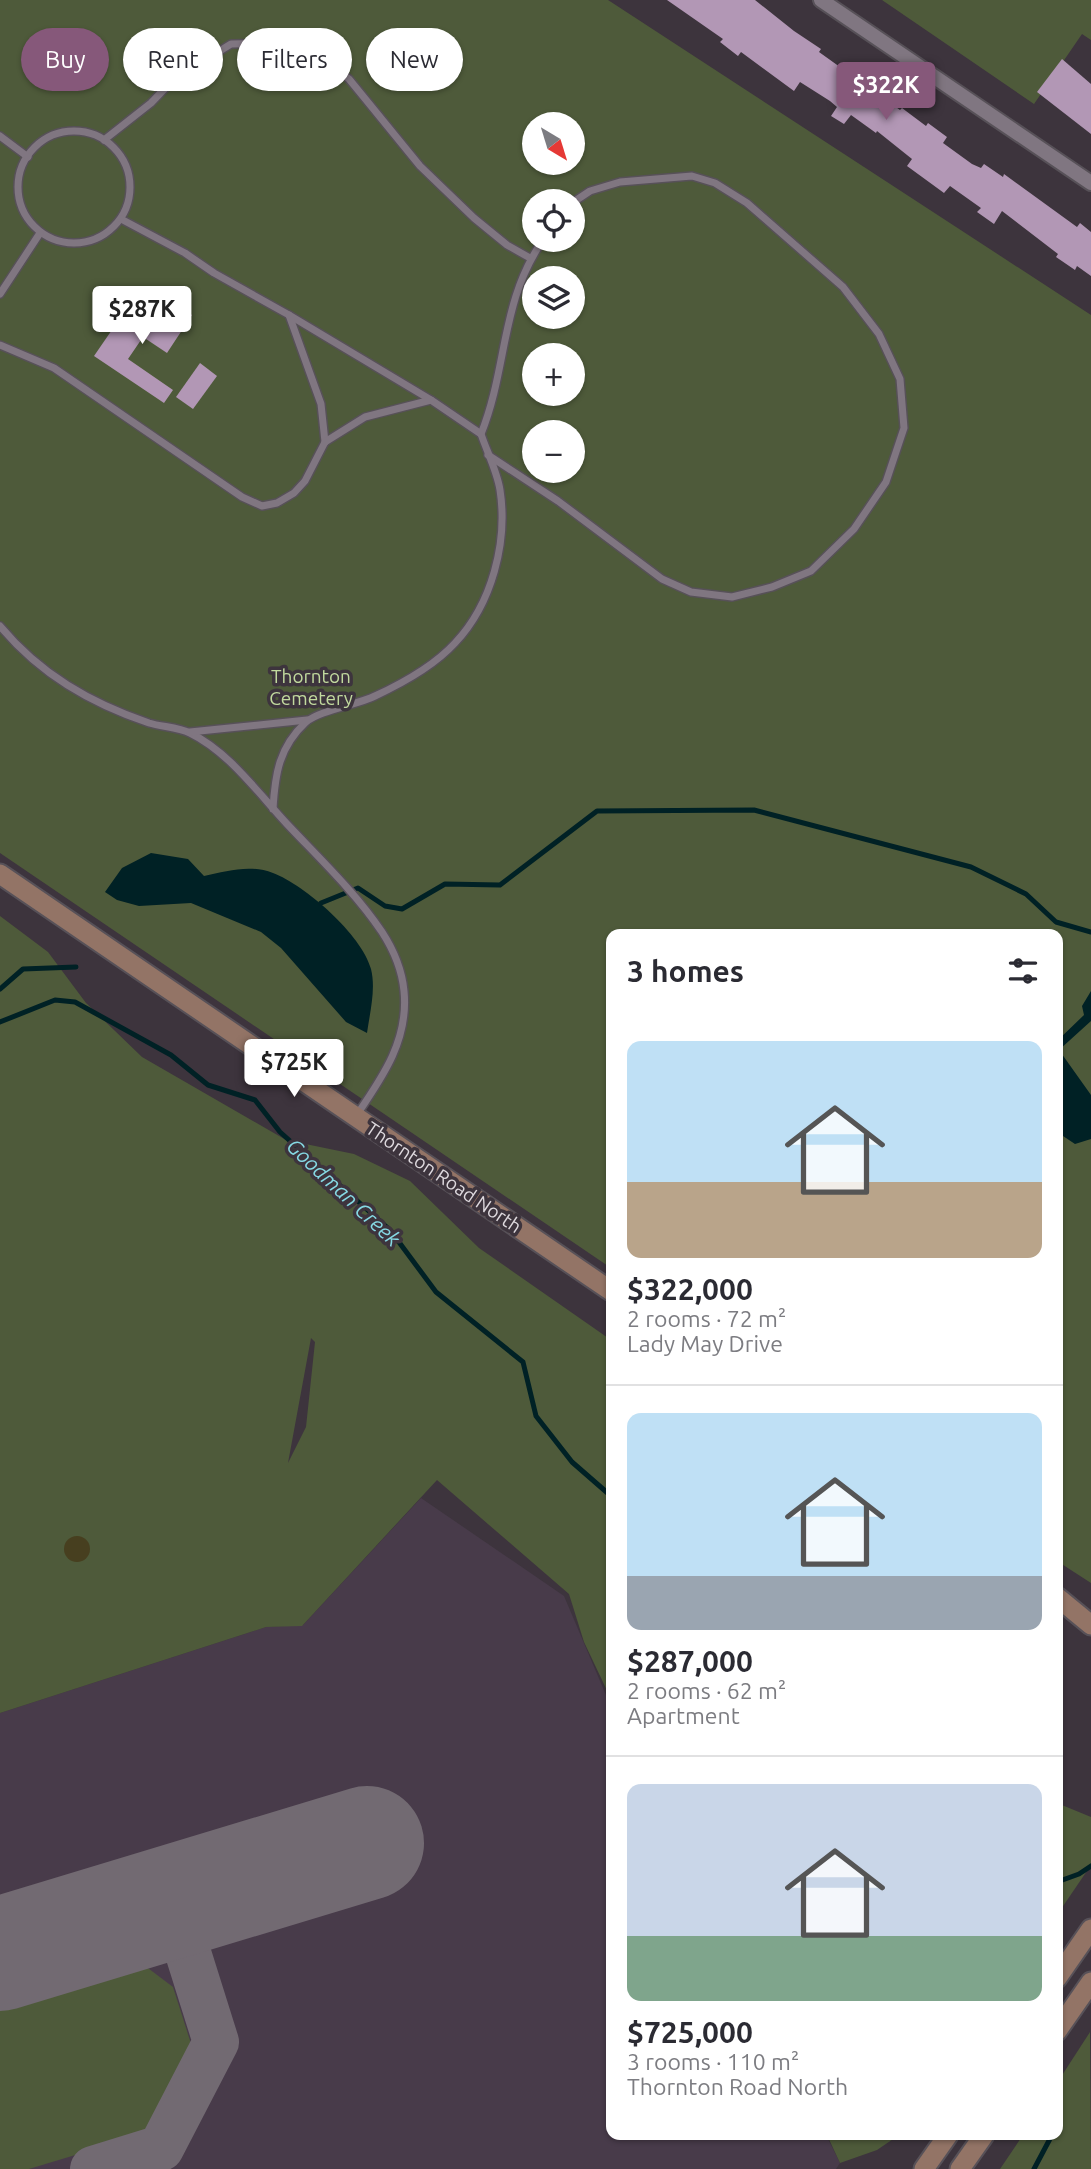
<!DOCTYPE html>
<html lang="en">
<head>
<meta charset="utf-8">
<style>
	:root { --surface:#fff; --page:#f7f7f7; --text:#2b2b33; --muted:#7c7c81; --line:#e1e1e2; --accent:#86587a }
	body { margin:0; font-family:Ubuntu,sans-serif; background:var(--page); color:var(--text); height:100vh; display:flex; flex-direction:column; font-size:26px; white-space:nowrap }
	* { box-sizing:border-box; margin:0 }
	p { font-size:23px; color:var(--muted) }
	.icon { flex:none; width:38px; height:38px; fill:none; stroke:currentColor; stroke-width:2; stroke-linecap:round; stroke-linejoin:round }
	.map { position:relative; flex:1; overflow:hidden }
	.details { position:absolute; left:606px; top:929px; width:457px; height:1211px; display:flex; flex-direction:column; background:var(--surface); border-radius:14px; box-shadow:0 2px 5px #0004 }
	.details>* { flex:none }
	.banner { position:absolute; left:21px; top:28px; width:480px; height:63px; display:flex; gap:14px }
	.needle { width:46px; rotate:142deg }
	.controls { position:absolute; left:522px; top:112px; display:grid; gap:14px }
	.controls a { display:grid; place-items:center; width:63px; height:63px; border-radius:50%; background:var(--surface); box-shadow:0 2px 5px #0004; font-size:35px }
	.price { position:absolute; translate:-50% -60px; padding:0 16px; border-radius:7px; background:#fff; color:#222; font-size:23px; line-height:46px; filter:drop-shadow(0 2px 4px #0008) }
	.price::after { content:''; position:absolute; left:50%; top:42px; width:21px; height:16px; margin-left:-10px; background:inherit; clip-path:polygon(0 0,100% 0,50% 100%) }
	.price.on { background:var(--accent); color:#fff }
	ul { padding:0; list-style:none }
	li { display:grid; align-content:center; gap:14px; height:371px; padding:0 21px }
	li+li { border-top:2px solid var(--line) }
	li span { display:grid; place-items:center; height:217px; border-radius:14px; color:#555 }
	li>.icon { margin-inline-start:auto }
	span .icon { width:126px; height:126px; fill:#fffc; stroke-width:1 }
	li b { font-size:30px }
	h2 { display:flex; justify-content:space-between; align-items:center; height:84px; padding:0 21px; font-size:30px }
	.chip { padding:0 24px; border-radius:32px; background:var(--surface); box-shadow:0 2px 5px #0004; font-size:24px; line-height:63px }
	.chip.on { background:var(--accent); color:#fff }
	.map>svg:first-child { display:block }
	.built { fill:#483b4a }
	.green { fill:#4e5a3a; fill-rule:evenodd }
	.sand { fill:#473f1f }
	.water { fill:#002125 }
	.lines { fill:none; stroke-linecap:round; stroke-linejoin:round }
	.stream { stroke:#002125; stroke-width:5 }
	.taxiway { stroke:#726a72; stroke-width:46 }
	.runway { stroke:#726a72; stroke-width:114 }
	.building { fill:#b297b5 }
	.service-casing { stroke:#575158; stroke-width:10 }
	.minor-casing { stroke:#575158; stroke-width:18 }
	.secondary-casing { stroke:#575158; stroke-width:23 }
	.service { stroke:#807681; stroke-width:7 }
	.minor { stroke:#807681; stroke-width:14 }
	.secondary { stroke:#937466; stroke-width:19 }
	.labels { text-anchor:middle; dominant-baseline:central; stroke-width:7; stroke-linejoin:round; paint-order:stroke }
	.park-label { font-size:19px; fill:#c1d99e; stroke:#3d343d }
	.street-label { font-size:19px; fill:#ded9de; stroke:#3d343d }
	.water-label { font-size:21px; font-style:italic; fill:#85d8e2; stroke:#3d343d }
</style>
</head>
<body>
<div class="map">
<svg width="1091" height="2169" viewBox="0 0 1091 2169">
	<rect width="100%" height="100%" fill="#3d343d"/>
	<polygon class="built" points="421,1498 564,1596 611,1707 611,2135 826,2135 840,2163 836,2169 0,2169 0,1713 266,1627 303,1625"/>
	<g class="green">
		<path d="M0,0H608L1091,315V1583L1057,1561V934H611V1268L0,853ZM534,124H572V163H534ZM534,201H572V240H534ZM534,278H572V317H534ZM534,355H572V394H534ZM534,432H572V471H534Z"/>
		<polygon points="882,0 1091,0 1091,40 1082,34 1034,104"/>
		<path d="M0,916L48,952L86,1003L142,1057L286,1140L354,1154L410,1181L479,1248L611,1340V1699L584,1642L569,1594L437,1480L302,1626L266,1627L0,1713ZM311,1338L315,1342L306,1427L288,1463Z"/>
		<polygon points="1057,1803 1091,1817 1091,1865 1057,1915"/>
		<polygon points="132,1956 173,1987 194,2053 148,2133 29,2169 0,2169 0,1997"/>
		<polygon points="1090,2032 1091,2169 1000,2169 1023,2135 1057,2135 1057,2083"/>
		<polygon points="827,2135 899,2135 877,2150 840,2163"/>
	</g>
	<circle class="sand" cx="77" cy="1549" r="13"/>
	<g class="water">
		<path d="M151,853L188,859L204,876C227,871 250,864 273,873C305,885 362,935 371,969C376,989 370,1012 367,1033L346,1022L281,948L261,932L191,903L139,906L117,900L105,892L122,868Z"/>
		<polygon points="1091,991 1091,1021 1059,1050 1091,1095 1091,1139 1075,1144 1057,1132 1057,1041 1084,1015 1082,1006"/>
	</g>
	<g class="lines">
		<g class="stream">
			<polyline points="321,903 358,888 385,906 402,909 445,884 500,885 597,811 754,810 971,867 1026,894 1056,922 1091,932"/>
			<polyline points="0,989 23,969 76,967"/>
			<polyline points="0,1022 55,1000 75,1002 171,1055 208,1085 255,1100 280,1132 390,1230 436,1292 523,1362 536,1416 572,1462 611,1496"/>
			<polyline points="1057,1882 1079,1874 1091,1866"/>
			<polyline points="1057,2125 1059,2121"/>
			<polyline points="1034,2169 1052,2135"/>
		</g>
		<polyline class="taxiway" points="93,2169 161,2148 216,2042 172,1902"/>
		<polyline class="runway" points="0,1954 367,1843"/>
	</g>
	<g class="building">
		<polygon points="667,0 755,0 794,31 821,49 819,52 900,110 902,108 926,126 928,123 947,137 943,143 972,164 981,168 984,164 1003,177 1004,174 1077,227 1080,223 1091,232 1091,276 1077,266 1075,270 1056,257 1058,254 1002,211 994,224 977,212 981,208 950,186 944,193 907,166 912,159 877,131 876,133 851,115 844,124 831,116 837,107 830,101 800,82 794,91 741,52 738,56 720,42 723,39"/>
		<polygon points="1062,59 1091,84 1091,134 1037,92"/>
		<polygon points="171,301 192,315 167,353 143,337 128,359 173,390 164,403 94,356 127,308 154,326"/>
		<polygon points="200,363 217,376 193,409 176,397"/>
	</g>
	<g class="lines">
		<defs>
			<g id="service">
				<circle cx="74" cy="187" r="56"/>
				<polyline points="0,136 28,157"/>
				<polyline points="104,140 151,103 173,80 231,44 289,43 319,56 349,79 420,166 474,218 507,245 530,258"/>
				<polyline points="121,219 185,253 214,273 289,315 431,400 481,434"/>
				<polyline points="0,294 40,233"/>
				<polyline points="289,315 321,404 325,442"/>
				<polyline points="0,345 54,368 242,497 262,506 277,503 294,493 305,481 325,442 365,417 431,400"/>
				<polyline points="488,455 558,501 662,579 691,592 732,597 772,587 811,571 854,529 886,482 904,428 900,379 879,334 843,287 747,203 715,183 692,176 620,182 590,191 572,203"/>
				<path d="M0,626C40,674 90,703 149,723C162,727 178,727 190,733C229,752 258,793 287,824C320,859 355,892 382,932C393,949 402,970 404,991C409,1040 382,1078 356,1116"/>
				<polyline points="190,732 307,720"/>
				<path d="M273,809C275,774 279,747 306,722C320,710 357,705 375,696C403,683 434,666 455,643C492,604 508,542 500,490C497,471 487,452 481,434C508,367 500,302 543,240"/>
			</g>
			<polyline id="minor" points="821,0 1091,183"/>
			<g id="secondary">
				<polyline points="0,874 611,1291"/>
				<polyline points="1057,1597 1091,1625"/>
				<polyline points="1057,1978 1091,1929"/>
				<polyline points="1057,2031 1091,1982"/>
				<polyline points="924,2169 948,2135"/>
				<polyline points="960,2169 984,2135"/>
			</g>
		</defs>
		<use href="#service" class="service-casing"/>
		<use href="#minor" class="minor-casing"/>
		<use href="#secondary" class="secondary-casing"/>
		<use href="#service" class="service"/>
		<use href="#minor" class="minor"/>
		<use href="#secondary" class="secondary"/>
	</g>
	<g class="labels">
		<g class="park-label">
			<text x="311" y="676">Thornton<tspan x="311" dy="22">Cemetery</tspan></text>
		</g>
		<g class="street-label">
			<text transform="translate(444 1177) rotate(34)">Thornton Road North</text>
		</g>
		<g class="water-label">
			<text transform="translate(344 1192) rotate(43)">Goodman Creek</text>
		</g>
	</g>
</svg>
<div class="controls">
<a><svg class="needle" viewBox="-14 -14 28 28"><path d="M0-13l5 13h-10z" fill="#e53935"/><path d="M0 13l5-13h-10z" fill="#7c7c81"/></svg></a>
<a><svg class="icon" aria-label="locate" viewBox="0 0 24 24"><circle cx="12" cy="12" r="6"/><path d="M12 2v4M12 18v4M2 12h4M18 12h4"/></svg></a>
<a><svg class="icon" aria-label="layers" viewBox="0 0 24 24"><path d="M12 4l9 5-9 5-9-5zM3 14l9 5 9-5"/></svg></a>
<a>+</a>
<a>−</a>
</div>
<b class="price on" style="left:886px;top:122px">$322K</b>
<b class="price" style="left:142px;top:346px">$287K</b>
<b class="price" style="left:294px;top:1099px">$725K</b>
<div class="banner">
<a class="chip on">Buy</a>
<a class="chip">Rent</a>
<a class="chip">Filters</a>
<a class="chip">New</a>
</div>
<section class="details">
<h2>3 homes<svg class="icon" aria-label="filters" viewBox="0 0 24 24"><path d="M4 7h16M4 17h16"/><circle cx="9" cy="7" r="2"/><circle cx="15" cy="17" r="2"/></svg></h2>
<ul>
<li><span style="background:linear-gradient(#bfe0f5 65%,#b9a48a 0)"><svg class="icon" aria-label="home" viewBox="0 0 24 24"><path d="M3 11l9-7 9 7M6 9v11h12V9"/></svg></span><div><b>$322,000</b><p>2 rooms · 72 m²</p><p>Lady May Drive</p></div></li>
<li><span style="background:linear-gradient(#bfe0f5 75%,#9aa5b1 0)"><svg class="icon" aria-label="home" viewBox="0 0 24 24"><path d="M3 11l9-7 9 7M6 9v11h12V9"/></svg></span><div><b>$287,000</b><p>2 rooms · 62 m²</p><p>Apartment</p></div></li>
<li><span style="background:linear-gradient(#c9d6e8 70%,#7fa58c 0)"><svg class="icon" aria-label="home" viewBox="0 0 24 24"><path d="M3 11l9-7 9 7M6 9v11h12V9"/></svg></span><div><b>$725,000</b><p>3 rooms · 110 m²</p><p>Thornton Road North</p></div></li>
</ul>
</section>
</div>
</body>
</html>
